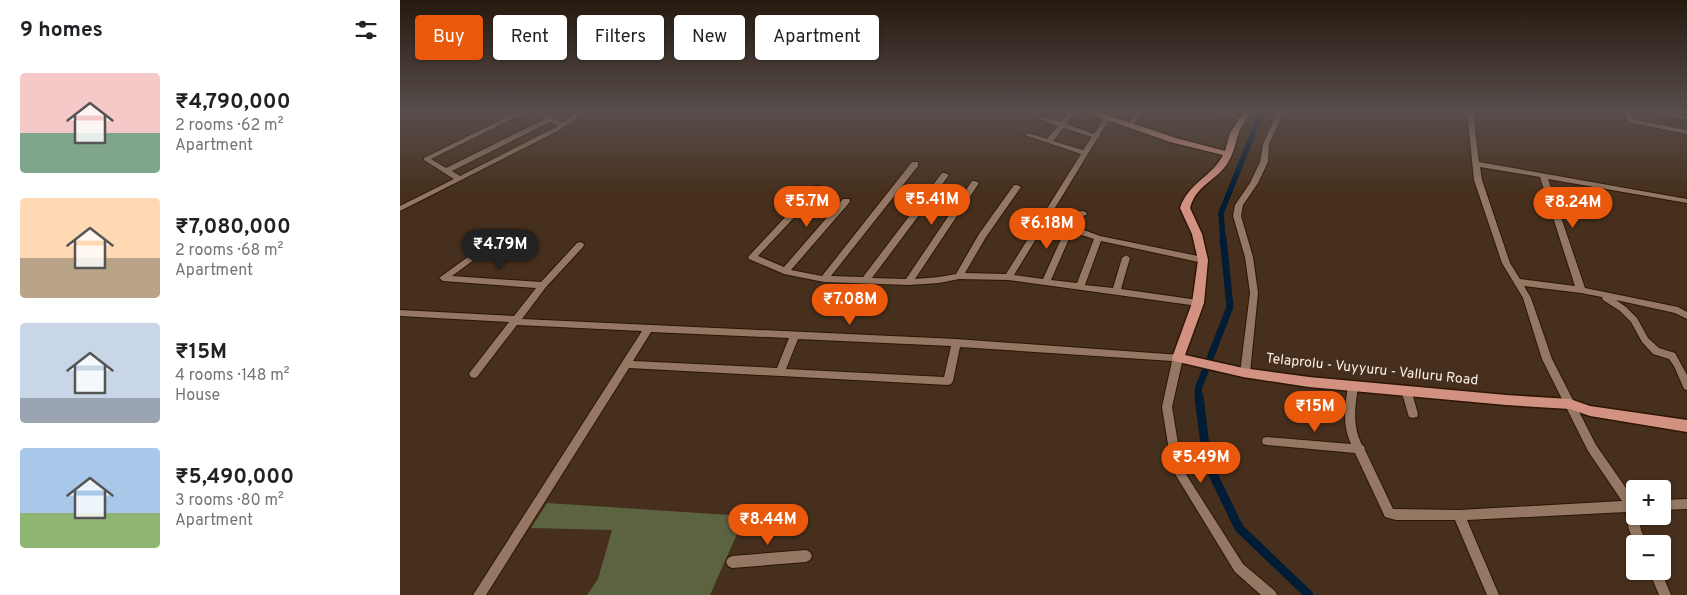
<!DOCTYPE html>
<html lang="en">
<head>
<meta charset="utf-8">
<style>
	:root { --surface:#fff; --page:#f6f6f6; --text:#202124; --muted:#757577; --accent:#ea580c }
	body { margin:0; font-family:Overpass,sans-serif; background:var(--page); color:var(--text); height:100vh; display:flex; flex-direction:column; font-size:19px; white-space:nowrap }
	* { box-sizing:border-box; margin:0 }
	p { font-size:16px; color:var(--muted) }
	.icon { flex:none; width:28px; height:28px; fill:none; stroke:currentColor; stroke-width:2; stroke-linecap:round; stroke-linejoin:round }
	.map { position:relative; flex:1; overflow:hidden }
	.drawer { display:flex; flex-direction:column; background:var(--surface); width:400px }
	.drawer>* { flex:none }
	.top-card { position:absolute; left:15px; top:15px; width:475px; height:45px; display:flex; gap:10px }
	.controls { position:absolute; left:1226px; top:480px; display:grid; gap:10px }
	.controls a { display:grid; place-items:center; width:45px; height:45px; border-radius:5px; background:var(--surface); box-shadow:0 1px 4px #0004; font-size:25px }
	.price { position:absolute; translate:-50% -42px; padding:0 11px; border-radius:18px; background:var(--accent); color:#fff; font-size:16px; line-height:32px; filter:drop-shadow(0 1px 2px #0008) }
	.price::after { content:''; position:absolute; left:50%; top:30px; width:15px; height:11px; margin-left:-8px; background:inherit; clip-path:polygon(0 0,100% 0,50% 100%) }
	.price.on { background:#222; color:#fff }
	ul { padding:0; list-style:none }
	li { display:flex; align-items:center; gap:15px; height:125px; padding:0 20px }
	li span { display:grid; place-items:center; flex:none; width:140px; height:100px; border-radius:5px; color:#555 }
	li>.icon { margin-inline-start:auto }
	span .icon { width:60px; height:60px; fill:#fffc; stroke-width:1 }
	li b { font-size:21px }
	h2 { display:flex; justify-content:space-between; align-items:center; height:60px; padding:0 20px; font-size:21px }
	.chip { padding:0 18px; border-radius:5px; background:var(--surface); box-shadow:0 1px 4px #0004; font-size:18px; line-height:45px }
	.chip.on { background:var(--accent); color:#fff }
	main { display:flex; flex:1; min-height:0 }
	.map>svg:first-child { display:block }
	.green { fill:#5b6341 }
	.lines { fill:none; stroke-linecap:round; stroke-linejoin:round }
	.canal-far2 { stroke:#001d35; stroke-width:5.5 }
	.canal-far1 { stroke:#001d35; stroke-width:7 }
	.canal { stroke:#001d35; stroke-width:9 }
	.minor-casing { stroke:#2c1604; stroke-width:2 }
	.major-casing { stroke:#2c1604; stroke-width:3 }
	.minor { fill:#947864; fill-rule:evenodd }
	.major { fill:#d29181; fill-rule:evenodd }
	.labels { text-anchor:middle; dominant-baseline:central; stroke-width:4.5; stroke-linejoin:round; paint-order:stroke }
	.street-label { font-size:14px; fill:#fdf1e8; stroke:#462f1c }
</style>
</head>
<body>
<main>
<section class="drawer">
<h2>9 homes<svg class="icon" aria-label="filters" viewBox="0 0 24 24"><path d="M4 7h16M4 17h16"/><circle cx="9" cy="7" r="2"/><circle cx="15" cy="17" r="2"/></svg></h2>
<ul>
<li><span style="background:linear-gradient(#f6c9c9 60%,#7fa58c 0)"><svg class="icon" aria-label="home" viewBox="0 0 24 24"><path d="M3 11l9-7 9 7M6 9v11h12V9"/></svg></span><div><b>₹4,790,000</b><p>2 rooms · 62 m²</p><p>Apartment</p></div></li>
<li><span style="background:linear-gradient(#ffd9b3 60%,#b9a48a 0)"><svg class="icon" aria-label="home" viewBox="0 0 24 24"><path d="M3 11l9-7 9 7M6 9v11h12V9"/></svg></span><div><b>₹7,080,000</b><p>2 rooms · 68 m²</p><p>Apartment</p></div></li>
<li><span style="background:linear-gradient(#c9d6e8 75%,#9aa5b1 0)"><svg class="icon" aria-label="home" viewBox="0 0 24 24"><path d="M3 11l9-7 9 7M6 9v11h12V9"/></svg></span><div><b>₹15M</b><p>4 rooms · 148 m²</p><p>House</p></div></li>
<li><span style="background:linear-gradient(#a9c7e8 65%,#8fb573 0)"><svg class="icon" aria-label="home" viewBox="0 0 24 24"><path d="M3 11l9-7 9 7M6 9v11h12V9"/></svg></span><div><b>₹5,490,000</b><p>3 rooms · 80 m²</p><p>Apartment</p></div></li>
</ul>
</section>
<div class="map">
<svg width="1287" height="595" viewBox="0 0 1287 595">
	<rect width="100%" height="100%" fill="#462f1c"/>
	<polygon class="green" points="147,503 345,516 310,595 187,595 198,579 212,530 131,528"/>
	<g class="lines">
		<polyline class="canal-far2" points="823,239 821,213 862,111"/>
		<polyline class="canal-far1" points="799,398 798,389 830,307 823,238"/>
		<polyline class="canal" points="799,396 807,462 839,528 909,595"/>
		<defs>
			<g id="minor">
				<path d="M119,111H128L31,159L46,168L145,119L132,111H140L162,123L180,111H188L158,131L0,211V206L54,179L24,160V158ZM150,122L158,126L60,176L52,171Z"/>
				<path d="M669,111H676L666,124L694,134L705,117L707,116L710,118L699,136L700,137L697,139L614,275L643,279L666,228L662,223C667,214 673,212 683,211L687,213L686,215L674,218L670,223L673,226L700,236L803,257L807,260L803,263L701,241L685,285L713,288L722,258L726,255L730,258L721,289L798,300L802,303L801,305L798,306L608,280L559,279L539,283L508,285L424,282L384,274L349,259L348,257L414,186H420V190L358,256L384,267L443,199H449L450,201L449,203L391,270L422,276L512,162H518V166L431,276L463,277L542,173H545L549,175L472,278L506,279L572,181H575L579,183L515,279L539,277L556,274L579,234L614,185H617L621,187L586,237L565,273L606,274L681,154L625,135L628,133L647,139L658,126L640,119V117H644L661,122ZM663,128L692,137L683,150L653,141ZM672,232L694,239L677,283L651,280Z"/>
				<polygon points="737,111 743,111 731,127 727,127 726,126"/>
				<polygon points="815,111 825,111 844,119 843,120 839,120"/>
				<polygon points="878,111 884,111 869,144 868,162 858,183 843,205 841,216 853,257 858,293 850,373 848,376 845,377 842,376 840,373 850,293 845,257 833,216 835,205 850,183 860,162 863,144"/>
				<path d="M1067,111H1073L1079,162L1287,199V203L1148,179L1185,288L1278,307L1287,312V319L1275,313L1216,300L1226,307L1237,318L1248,338L1259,348L1275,353L1287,375V390L1284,389L1274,366L1269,359L1253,354L1242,342L1231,322L1220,311L1203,300L1202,297L1181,293L1124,286L1131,298L1152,359L1196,445L1235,501V516H1238L1241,530L1247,544H1235L1229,530L1226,512L1067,520L1099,595H1087L1055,520H996L985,517L955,453L867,445L863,444L862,441L863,438L867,437L951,444C942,424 945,406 948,386L950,383L953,382L956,383L958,386C955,409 952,424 962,445L964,446L965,450L993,509L1059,510L1222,501L1188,451L1142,359L1123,298L1102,263L1074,180ZM1080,167L1140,177L1175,286L1120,279L1110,263L1082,180Z"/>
				<polygon points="1223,111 1229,111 1232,118 1236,120 1287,130 1287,134 1232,123 1227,120"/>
				<polygon points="1249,111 1263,111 1287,116 1287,120"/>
				<path d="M180,242L183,243L184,245L183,247L146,287L122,319L556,339L781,355L783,358L772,407L782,468L843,564L875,591L877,595H861L835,572L772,469L762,407L772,361L560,347L553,381L551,384L548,385L229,368L86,595H73L242,331L117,325L77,377L74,378L71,377L69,374L71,371L109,322L0,316V310L114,316L136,288L43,281L39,278L83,246L87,249L86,251L52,276L141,282L177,243ZM251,332L389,338L377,368L233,361ZM398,339L551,346L544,377L386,369Z"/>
				<polygon points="1007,389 1011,390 1012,393 1018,414 1017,417 1013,418 1009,417 1008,414 1002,393 1003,390"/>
				<polygon points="1287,499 1287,509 1262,510 1262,500"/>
				<polygon points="406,550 410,552 412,556 410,560 406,562 332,568 328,566 326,562 328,558 332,556"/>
				<polygon points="1249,571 1261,571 1271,595 1259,595"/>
			</g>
			<path id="major" d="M682,111H695L776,138L825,151L830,133L844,111H852C847,119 840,127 838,135C835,145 833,155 827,164C816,181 796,185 790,208L802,234L808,260L804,303L785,355L843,368L909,377L1106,395L1170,399L1190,406L1287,420V432L1190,416L1170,409L1106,405L909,387L843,377L774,361L772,358L792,303L798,260L792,234L780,208C788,183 813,176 823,155L770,142Z"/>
		</defs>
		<use href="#minor" class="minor-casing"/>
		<use href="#major" class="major-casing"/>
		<use href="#minor" class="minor"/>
		<use href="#major" class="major"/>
	</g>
	<linearGradient id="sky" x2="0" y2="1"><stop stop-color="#261a0f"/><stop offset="0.57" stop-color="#574d4b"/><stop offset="1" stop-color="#574d4b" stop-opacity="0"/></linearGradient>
	<rect width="1287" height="195" fill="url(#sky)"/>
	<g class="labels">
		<g class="street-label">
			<text transform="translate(972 370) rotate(6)">Telaprolu - Vuyyuru - Valluru Road</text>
		</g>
	</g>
</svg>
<div class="controls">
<a>+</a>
<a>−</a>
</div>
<b class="price" style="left:532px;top:226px">₹5.41M</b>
<b class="price" style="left:407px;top:228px">₹5.7M</b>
<b class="price" style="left:1173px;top:229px">₹8.24M</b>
<b class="price" style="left:647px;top:250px">₹6.18M</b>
<b class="price on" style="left:100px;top:271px">₹4.79M</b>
<b class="price" style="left:450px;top:326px">₹7.08M</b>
<b class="price" style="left:915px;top:433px">₹15M</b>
<b class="price" style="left:801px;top:484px">₹5.49M</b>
<b class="price" style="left:368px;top:546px">₹8.44M</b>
<div class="top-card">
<a class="chip on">Buy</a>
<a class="chip">Rent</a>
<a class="chip">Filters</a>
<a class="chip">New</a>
<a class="chip">Apartment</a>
</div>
</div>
</main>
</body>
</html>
